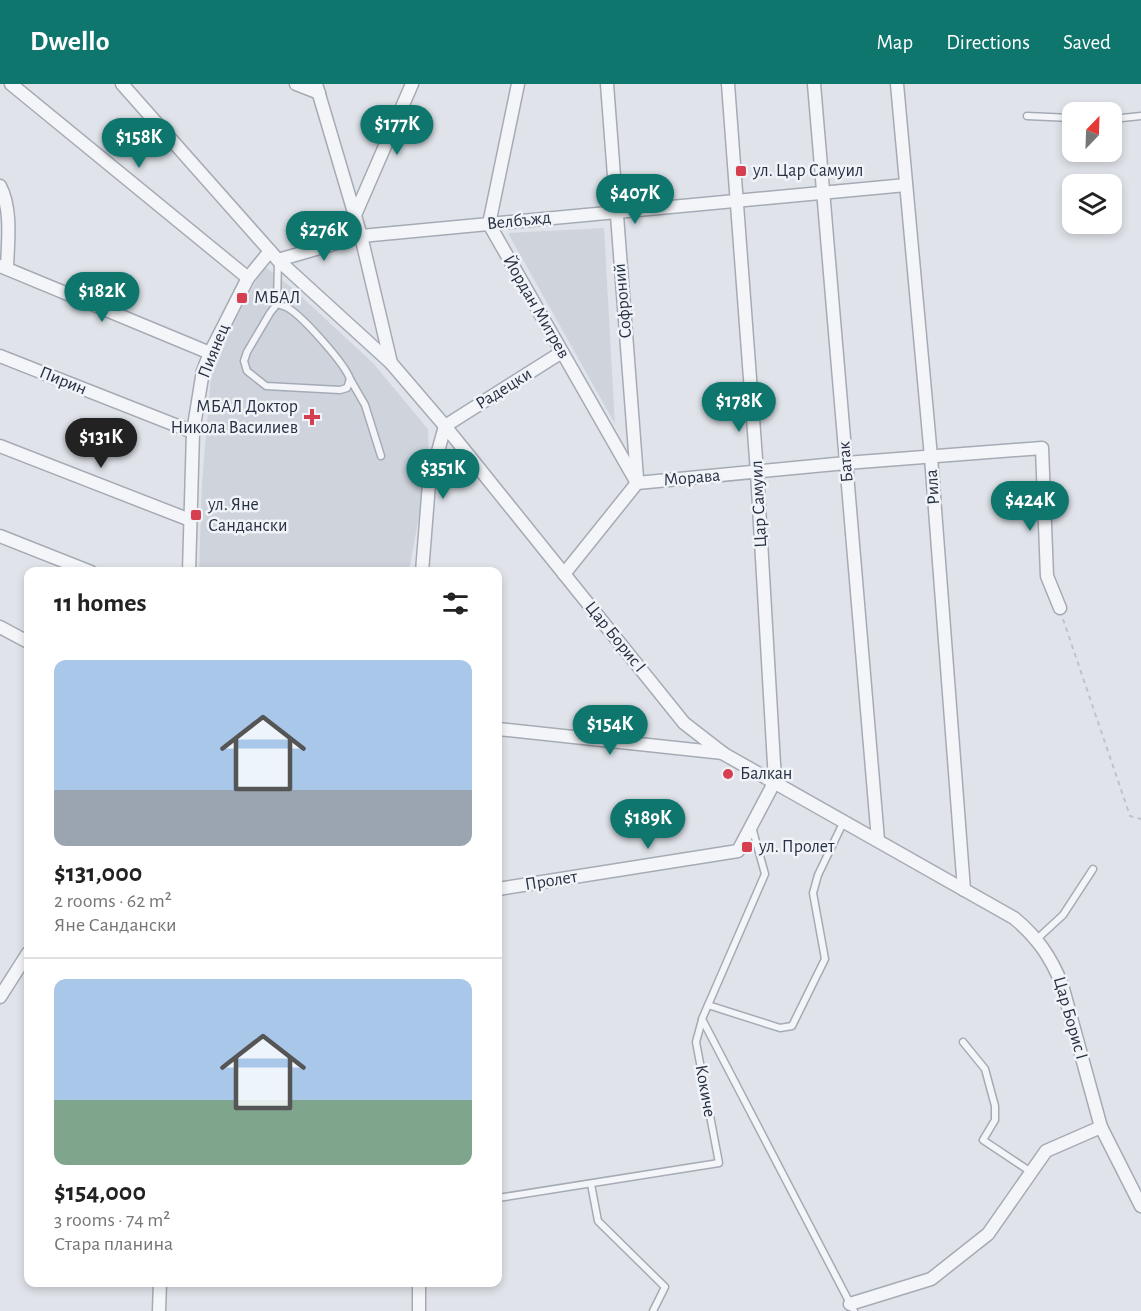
<!DOCTYPE html>
<html lang="en">
<head>
<meta charset="utf-8">
<style>
	:root { --surface:#fff; --page:#f2f2f2; --text:#222; --muted:#767676; --line:#e0e0e0; --accent:#0f766e }
	body { margin:0; font-family:"Alegreya Sans",sans-serif; background:var(--page); color:var(--text); height:100vh; display:flex; flex-direction:column; font-size:22px; white-space:nowrap }
	* { box-sizing:border-box; margin:0 }
	p { font-size:20px; color:var(--muted) }
	.icon { flex:none; width:33px; height:33px; fill:none; stroke:currentColor; stroke-width:2; stroke-linecap:round; stroke-linejoin:round }
	.map { position:relative; flex:1; overflow:hidden }
	.details { position:absolute; left:24px; top:483px; width:478px; height:720px; display:flex; flex-direction:column; background:var(--surface); border-radius:12px; box-shadow:0 3px 9px #0003 }
	.details>* { flex:none }
	.needle { width:39px; rotate:23deg }
	.controls { position:absolute; left:1062px; top:18px; display:grid; gap:12px }
	.controls a { display:grid; place-items:center; width:60px; height:60px; border-radius:12px; background:var(--surface); box-shadow:0 3px 9px #0003; font-size:30px }
	.price { position:absolute; translate:-50% -51px; padding:0 14px; border-radius:21px; background:var(--accent); color:#fff; font-size:20px; line-height:39px; filter:drop-shadow(0 2px 3px #0008) }
	.price::after { content:''; position:absolute; left:50%; top:36px; width:18px; height:14px; margin-left:-9px; background:inherit; clip-path:polygon(0 0,100% 0,50% 100%) }
	.price.current { background:#222; color:#fff }
	ul { padding:0; list-style:none }
	li { display:grid; align-content:center; gap:12px; height:318px; padding:0 30px }
	li+li { border-top:2px solid var(--line) }
	li span { display:grid; place-items:center; height:186px; border-radius:12px; color:#555 }
	li>.icon { margin-inline-start:auto }
	span .icon { width:108px; height:108px; fill:#fffc; stroke-width:1 }
	li b { font-size:26px }
	h2 { display:flex; justify-content:space-between; align-items:center; height:72px; padding:0 30px; font-size:26px }
	header { display:flex; align-items:center; gap:36px; box-sizing:border-box; height:84px; padding:0 30px; background:var(--accent); color:#fff }
	header strong { font-size:28px }
	nav { display:flex; gap:33px; margin-inline-start:auto; font-size:21px }
	.map>svg:first-child { display:block }
	.built { fill:#ced3dc }
	.lines { fill:none; stroke-linecap:round; stroke-linejoin:round }
	.service-casing { stroke:#a5abb5; stroke-width:9 }
	.minor-casing { stroke:#a5abb5; stroke-width:15 }
	.path { stroke:#bfc2c9; stroke-width:2; stroke-dasharray:4.5 4.5; stroke-linecap:butt }
	.service { stroke:#f4f5f8; stroke-width:6 }
	.minor { stroke:#f4f5f8; stroke-width:12 }
	.poi-dot { fill:#d63f4f; stroke:#f0f3f7; stroke-width:2 }
	.labels { text-anchor:middle; dominant-baseline:central; stroke-width:5; stroke-linejoin:round; paint-order:stroke }
	.poi-label { font-size:18px; fill:#283143; stroke:#f0f3f7; text-anchor:start }
	.street-label { font-size:18px; fill:#283143; stroke:#f0f3f7 }
</style>
</head>
<body>
<header>
<strong>Dwello</strong>
<nav><a>Map</a><a>Directions</a><a>Saved</a></nav>
</header>
<div class="map">
<svg width="1141" height="1227" viewBox="0 0 1141 1227">
	<rect width="100%" height="100%" fill="#e0e4ea"/>
	<g class="built">
		<polygon points="604,144 615,340 508,149"/>
		<polygon points="264,182 292,204 373,279 428,345 429,377 409,487 199,488 202,398 211,292 231,244"/>
	</g>
	<g class="lines">
		<defs>
			<g id="service">
				<polyline points="1027,32 1072,34"/>
				<polyline points="1112,35 1141,32"/>
				<path d="M277,220L270,229L247,268L244,277L247,287L266,302L340,306L347,304L350,295C345,280 301,230 286,223C283,222 280,221 277,220L278,176"/>
				<polyline points="350,295 365,321 381,372"/>
				<polyline points="752,743 765,790 702,935 854,1227"/>
				<polyline points="1037,855 1063,831 1093,785"/>
				<polyline points="708,921 780,944 792,942 825,875 813,809 818,791 844,737"/>
				<polyline points="963,958 985,985 995,1022 995,1036 983,1056 1031,1088"/>
				<polyline points="591,1100 598,1137 665,1203 653,1227"/>
				<polyline points="498,1114 719,1079 696,958 702,936"/>
			</g>
			<g id="minor">
				<polyline points="11,0 248,194"/>
				<path d="M122,0L278,176L391,279L445,342L684,639L724,670L1014,834C1037,853 1051,873 1062,901L1101,1043L1141,1122"/>
				<polyline points="296,0 319,9"/>
				<polyline points="316,0 361,152 391,279"/>
				<polyline points="518,0 489,140 637,399"/>
				<polyline points="607,0 637,394"/>
				<polyline points="814,0 878,756"/>
				<polyline points="897,0 931,373 964,806"/>
				<path d="M0,102C12,125 8,157 7,183"/>
				<polyline points="355,131 412,0"/>
				<polyline points="278,176 361,152 906,101"/>
				<polyline points="0,182 210,269"/>
				<polyline points="0,272 193,348"/>
				<polyline points="0,362 190,436"/>
				<polyline points="0,452 91,488"/>
				<polyline points="189,488 193,348 203,287 210,269 248,194 270,167"/>
				<polyline points="422,488 429,400 445,342 562,268"/>
				<polyline points="564,490 637,399 846,379 1042,364 1047,492 1060,524"/>
				<polyline points="0,543 28,558"/>
				<polyline points="498,645 723,669"/>
				<polyline points="498,805 738,767 775,697 757,388 728,0"/>
				<polyline points="0,913 28,869"/>
				<polyline points="419,1198 419,1227"/>
				<polyline points="850,1220 931,1195 988,1150 1046,1067 1101,1043"/>
				<polyline points="159,1227 160,1198"/>
			</g>
		</defs>
		<use href="#service" class="service-casing"/>
		<use href="#minor" class="minor-casing"/>
		<polyline class="path" points="1063,535 1130,732 1141,735"/>
		<use href="#service" class="service"/>
		<use href="#minor" class="minor"/>
	</g>
	<g class="poi-dot">
		<rect x="735" y="81" width="12" height="12" rx="3"/>
		<rect x="236" y="208" width="12" height="12" rx="3"/>
		<path d="M309 324h6v6h6v6h-6v6h-6v-6h-6v-6h6z"/>
		<rect x="190" y="425" width="12" height="12" rx="3"/>
		<circle cx="728" cy="690" r="6"/>
		<rect x="741" y="757" width="12" height="12" rx="3"/>
	</g>
	<g class="labels">
		<g class="poi-label">
			<text x="753" y="87">ул. Цар Самуил</text>
			<text x="254" y="214">МБАЛ</text>
			<text x="298" y="323" text-anchor="end">МБАЛ Доктор<tspan x="298" dy="21">Никола Василиев</tspan></text>
			<text x="208" y="421">ул. Яне<tspan x="208" dy="21">Сандански</tspan></text>
			<text x="740" y="690">Балкан</text>
			<text x="759" y="763">ул. Пролет</text>
		</g>
		<g class="street-label">
			<text transform="translate(519 137) rotate(-6)">Велбъжд</text>
			<text transform="translate(623 217) rotate(-95)">Софроний</text>
			<text transform="translate(536 223) rotate(60)">Йордан Митрев</text>
			<text transform="translate(214 267) rotate(-68)">Пиянец</text>
			<text transform="translate(63 297) rotate(22)">Пирин</text>
			<text transform="translate(504 305) rotate(-32)">Радецки</text>
			<text transform="translate(846 378) rotate(-95)">Батак</text>
			<text transform="translate(692 394) rotate(-5)">Морава</text>
			<text transform="translate(933 403) rotate(-94)">Рила</text>
			<text transform="translate(759 420) rotate(-93)">Цар Самуил</text>
			<text transform="translate(615 553) rotate(51)">Цар Борис I</text>
			<text transform="translate(551 797) rotate(-9)">Пролет</text>
			<text transform="translate(1070 934) rotate(74)">Цар Борис I</text>
			<text transform="translate(705 1007) rotate(80)">Кокиче</text>
		</g>
	</g>
</svg>
<div class="controls">
<a><svg class="needle" viewBox="-14 -14 28 28"><path d="M0-13l5 13h-10z" fill="#e53935"/><path d="M0 13l5-13h-10z" fill="#767676"/></svg></a>
<a><svg class="icon" aria-label="layers" viewBox="0 0 24 24"><path d="M12 4l9 5-9 5-9-5zM3 14l9 5 9-5"/></svg></a>
</div>
<b class="price" style="left:397px;top:72px">$177K</b>
<b class="price" style="left:139px;top:85px">$158K</b>
<b class="price" style="left:635px;top:141px">$407K</b>
<b class="price" style="left:324px;top:178px">$276K</b>
<b class="price" style="left:102px;top:239px">$182K</b>
<b class="price" style="left:739px;top:349px">$178K</b>
<b class="price current" style="left:101px;top:385px">$131K</b>
<b class="price" style="left:443px;top:416px">$351K</b>
<b class="price" style="left:1030px;top:448px">$424K</b>
<b class="price" style="left:610px;top:672px">$154K</b>
<b class="price" style="left:648px;top:766px">$189K</b>
<section class="details">
<h2>11 homes<svg class="icon" aria-label="filters" viewBox="0 0 24 24"><path d="M4 7h16M4 17h16"/><circle cx="9" cy="7" r="2"/><circle cx="15" cy="17" r="2"/></svg></h2>
<ul>
<li><span style="background:linear-gradient(#a9c7e8 70%,#9aa5b1 0)"><svg class="icon" aria-label="home" viewBox="0 0 24 24"><path d="M3 11l9-7 9 7M6 9v11h12V9"/></svg></span><div><b>$131,000</b><p>2 rooms · 62 m²</p><p>Яне Сандански</p></div></li>
<li><span style="background:linear-gradient(#a9c7e8 65%,#7fa58c 0)"><svg class="icon" aria-label="home" viewBox="0 0 24 24"><path d="M3 11l9-7 9 7M6 9v11h12V9"/></svg></span><div><b>$154,000</b><p>3 rooms · 74 m²</p><p>Стара планина</p></div></li>
</ul>
</section>
</div>
</body>
</html>
